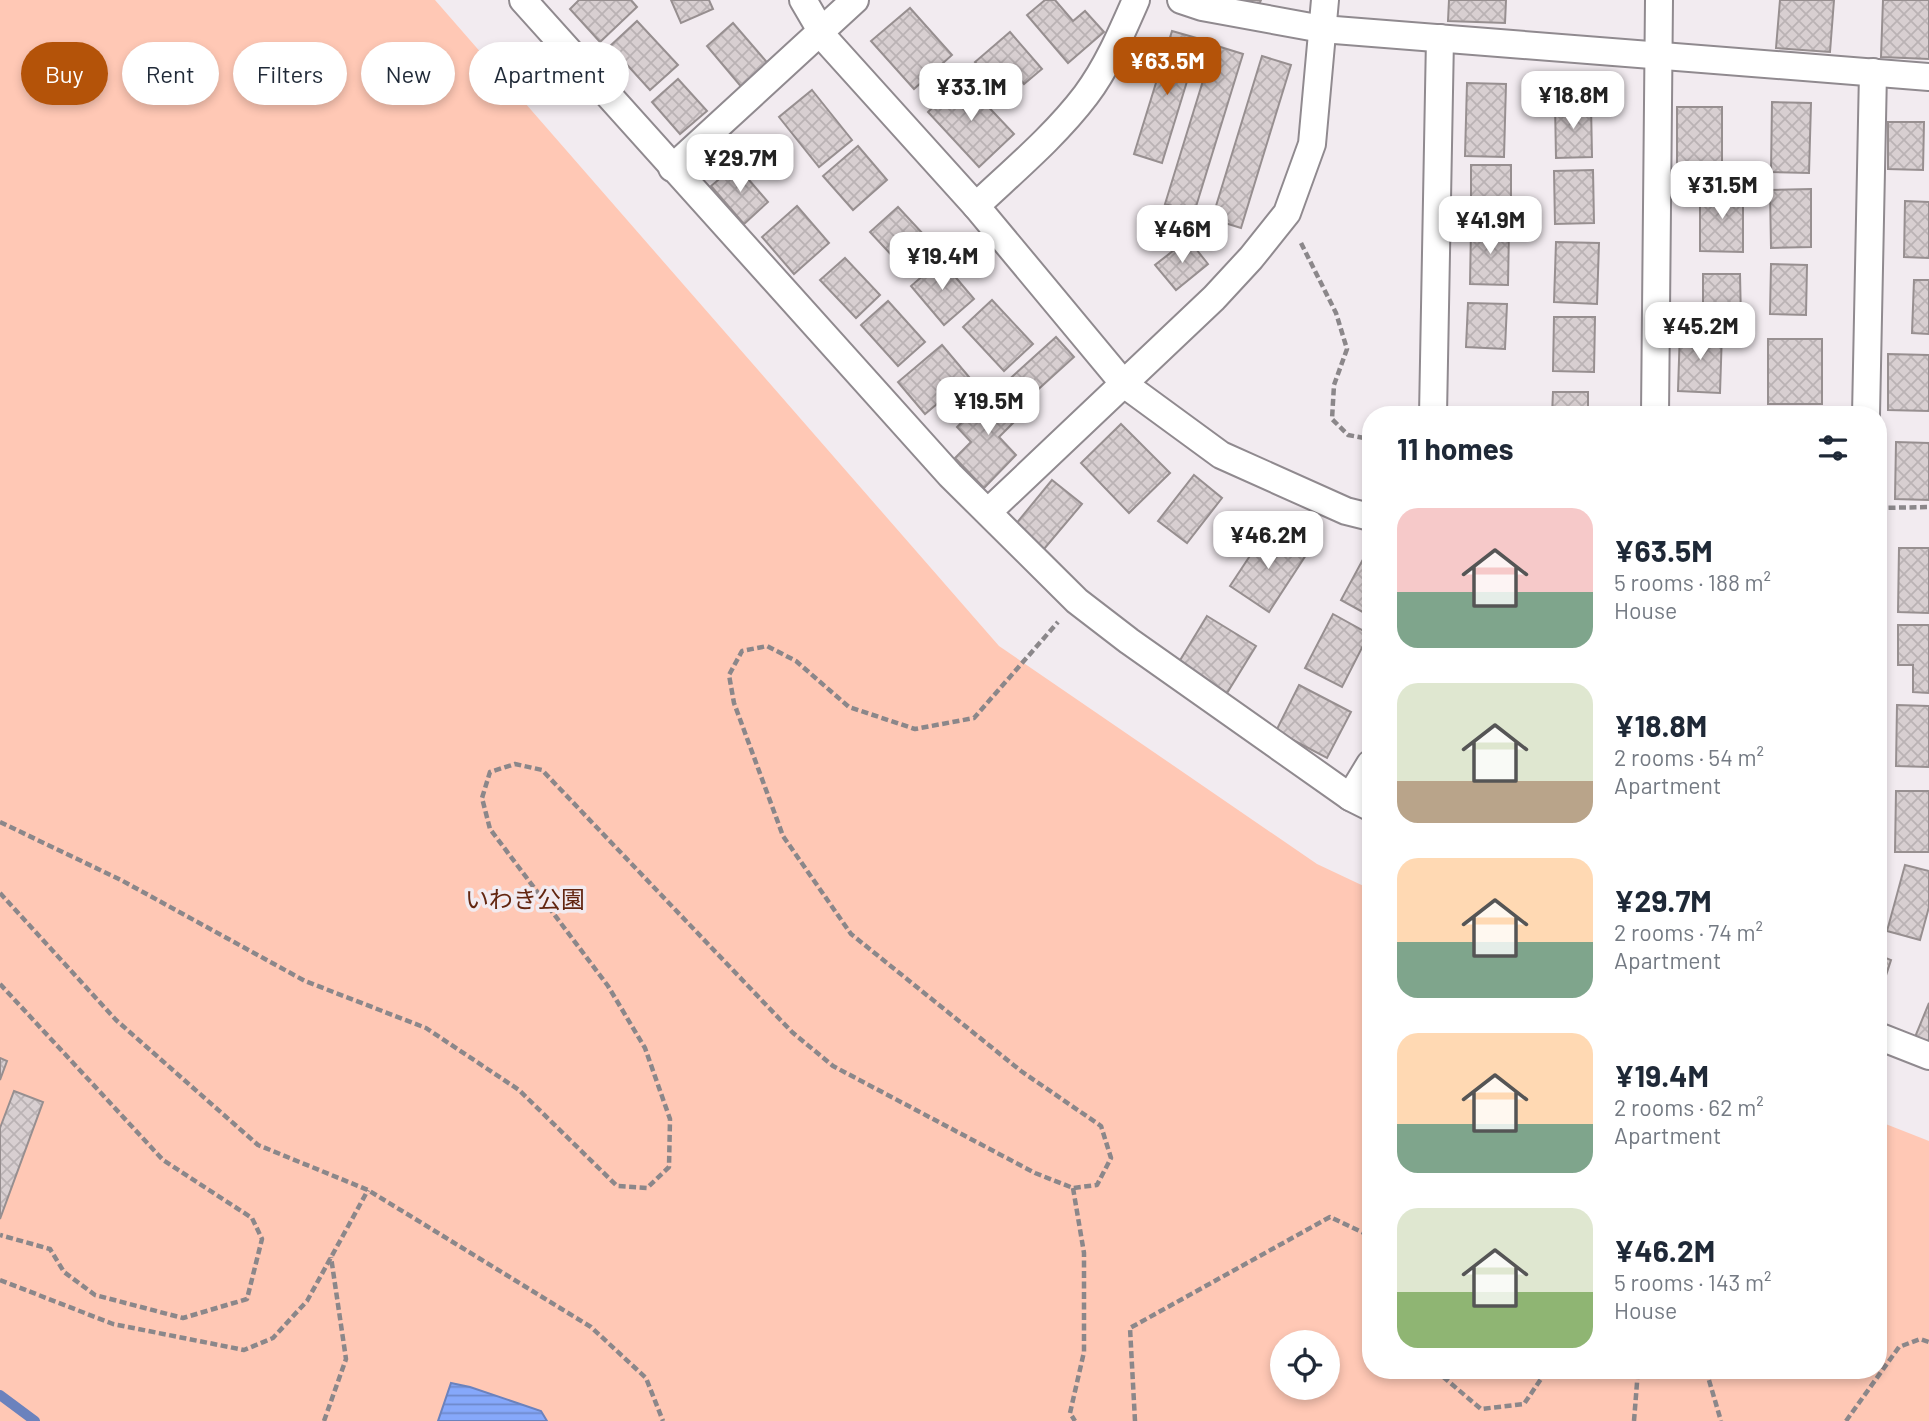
<!DOCTYPE html>
<html lang="en">
<head>
<meta charset="utf-8">
<style>
	:root { --surface:#fff; --page:#f6f6f7; --text:#1f2937; --muted:#747a83; --accent:#b45309 }
	body { margin:0; font-family:Barlow,"Noto Sans JP",sans-serif; background:var(--page); color:var(--text); height:100vh; display:flex; flex-direction:column; font-size:26px; white-space:nowrap }
	* { box-sizing:border-box; margin:0 }
	p { font-size:23px; color:var(--muted) }
	.icon { flex:none; width:38px; height:38px; fill:none; stroke:currentColor; stroke-width:2; stroke-linecap:round; stroke-linejoin:round }
	.map { position:relative; flex:1; overflow:hidden }
	.drawer { position:absolute; left:1362px; top:406px; width:525px; height:973px; display:flex; flex-direction:column; background:var(--surface); border-radius:28px; box-shadow:0 4px 10px #0003 }
	.drawer>* { flex:none }
	.banner { position:absolute; left:21px; top:42px; width:665px; height:63px; display:flex; gap:14px }
	.buttons { position:absolute; left:1270px; top:1330px; display:grid; gap:14px }
	.buttons a { display:grid; place-items:center; width:70px; height:70px; border-radius:50%; background:var(--surface); box-shadow:0 4px 10px #0003; font-size:35px }
	.price { position:absolute; translate:-50% -60px; padding:0 16px; border-radius:14px; background:#fff; color:#222; font-size:23px; line-height:46px; filter:drop-shadow(0 2px 4px #0008) }
	.price::after { content:''; position:absolute; left:50%; top:42px; width:21px; height:16px; margin-left:-10px; background:inherit; clip-path:polygon(0 0,100% 0,50% 100%) }
	.price.current { background:var(--accent); color:#fff }
	ul { padding:0; list-style:none }
	li { display:flex; align-items:center; gap:21px; height:175px; padding:0 35px }
	li span { display:grid; place-items:center; flex:none; width:196px; height:140px; border-radius:21px; color:#555 }
	li>.icon { margin-inline-start:auto }
	span .icon { width:84px; height:84px; fill:#fffc; stroke-width:1 }
	li b { font-size:30px }
	h2 { display:flex; justify-content:space-between; align-items:center; height:84px; padding:0 35px; font-size:30px }
	.pill { padding:0 24px; border-radius:32px; background:var(--surface); box-shadow:0 4px 10px #0003; font-size:24px; line-height:63px }
	.pill.current { background:var(--accent); color:#fff }
	.map>svg:first-child { display:block }
	.park { fill:#ffc8b5; fill-rule:evenodd }
	.water { fill:url(#water-rules); stroke:#6b82bd; stroke-width:2 }
	.lines { fill:none; stroke-linecap:round; stroke-linejoin:round }
	.stream { stroke:#6b82bd; stroke-width:10 }
	.building { fill:url(#building-cross-hatch); stroke:#978f90; stroke-width:2 }
	.street-casing { stroke:#908a8f; stroke-width:30 }
	.path { stroke:#8b878a; stroke-width:4.5; stroke-dasharray:7 3.5; stroke-linecap:butt }
	.street { stroke:#fff; stroke-width:26 }
	.labels { text-anchor:middle; dominant-baseline:central; stroke-width:7; stroke-linejoin:round; paint-order:stroke }
	.park-label { font-size:24px; fill:#632610; stroke:#f2ebf0 }
</style>
</head>
<body>
<div class="map">
<svg width="1929" height="1421" viewBox="0 0 1929 1421">
	<defs>
		<pattern id="water-rules" width="6" height="5" patternUnits="userSpaceOnUse" patternTransform="scale(1.75)"><rect width="6" height="5" fill="#86a8fb"/><path d="M0 2.5h6" fill="none" stroke="#6e89cb"/></pattern>
		<pattern id="building-cross-hatch" width="8" height="8" patternUnits="userSpaceOnUse" patternTransform="scale(1.75)"><rect width="8" height="8" fill="#d8cfd1"/><path d="M0 0l8 8M0 8l8-8" fill="none" stroke="#bab2b4"/></pattern>
	</defs>
	<rect width="100%" height="100%" fill="#f2ebf0"/>
	<path class="park" d="M0,0H435L999,646L1317,864L1370,889V1370H1878V1121L1929,1141V1421H0ZM1283,1342H1328V1388H1283Z"/>
	<polygon class="water" points="451,1383 470,1387 541,1411 547,1421 438,1421"/>
	<g class="lines">
		<polyline class="stream" points="0,1395 35,1421"/>
	</g>
	<g class="building">
		<polygon points="579,0 631,0 637,7 600,42 570,9"/>
		<polygon points="671,0 709,0 713,9 681,23"/>
		<polygon points="1045,0 1055,0 1073,21 1085,11 1104,32 1068,63 1027,15"/>
		<polygon points="1241,0 1261,0 1258,7"/>
		<polygon points="1449,0 1506,0 1505,23 1448,21"/>
		<polygon points="1780,0 1834,0 1830,52 1776,48"/>
		<polygon points="1883,0 1929,0 1929,59 1881,57"/>
		<polygon points="910,8 952,55 914,89 871,41"/>
		<polygon points="637,21 678,65 650,90 610,46"/>
		<polygon points="733,23 771,67 744,90 707,46"/>
		<polygon points="1172,31 1200,39 1162,163 1134,154"/>
		<polygon points="1010,32 1042,69 1024,84 1014,72 1003,81 1010,89 1003,94 975,62"/>
		<polygon points="1214,45 1243,54 1194,213 1165,204"/>
		<polygon points="1262,56 1291,65 1241,228 1212,219"/>
		<polygon points="678,79 707,111 680,134 652,102"/>
		<polygon points="962,79 1014,134 979,167 928,112"/>
		<polygon points="1467,83 1506,84 1504,157 1465,156"/>
		<polygon points="812,90 852,140 819,167 779,117"/>
		<polygon points="1772,102 1811,103 1809,173 1771,172"/>
		<polygon points="1555,104 1591,104 1592,157 1556,158"/>
		<rect x="1677" y="107" width="45" height="66"/>
		<polygon points="1888,122 1924,122 1923,170 1888,169"/>
		<polygon points="858,146 887,180 853,210 823,176"/>
		<polygon points="736,165 768,202 744,224 711,186"/>
		<polygon points="1471,165 1511,165 1511,212 1471,211"/>
		<polygon points="1593,170 1594,223 1555,224 1554,171"/>
		<polygon points="1811,189 1811,247 1771,248 1770,190"/>
		<polygon points="1700,191 1743,191 1743,252 1700,251"/>
		<polygon points="1905,201 1929,202 1929,258 1904,257"/>
		<polygon points="797,206 829,243 794,274 762,237"/>
		<polygon points="898,207 937,249 910,275 870,232"/>
		<polygon points="1471,228 1509,229 1508,285 1470,284"/>
		<polygon points="1188,239 1208,264 1176,290 1155,265"/>
		<polygon points="1556,242 1599,243 1597,304 1554,302"/>
		<polygon points="845,258 880,295 856,318 820,280"/>
		<polygon points="941,260 974,299 944,325 911,286"/>
		<polygon points="1771,264 1807,265 1806,315 1770,314"/>
		<polygon points="1703,274 1740,274 1741,320 1703,320"/>
		<polygon points="1914,280 1929,280 1929,334 1912,333"/>
		<polygon points="992,300 1033,344 1004,371 963,327"/>
		<polygon points="888,301 925,342 898,366 861,325"/>
		<polygon points="1468,303 1507,304 1505,349 1466,347"/>
		<polygon points="1554,317 1595,317 1594,372 1553,371"/>
		<polygon points="1680,330 1722,332 1720,393 1678,391"/>
		<polygon points="1056,337 1074,357 1022,404 1004,384"/>
		<rect x="1768" y="339" width="54" height="65"/>
		<polygon points="942,345 969,377 925,414 898,382"/>
		<polygon points="1888,354 1929,355 1929,411 1888,410"/>
		<polygon points="998,386 1024,412 999,437 1016,455 984,488 955,458 971,442 957,427"/>
		<polygon points="1553,392 1588,392 1588,415 1552,415"/>
		<polygon points="1121,424 1170,473 1129,513 1081,463"/>
		<polygon points="1896,442 1929,443 1929,500 1895,499"/>
		<polygon points="1194,475 1222,498 1187,543 1158,521"/>
		<polygon points="1052,480 1082,504 1044,549 1015,525"/>
		<polygon points="1267,530 1306,555 1269,612 1230,586"/>
		<polygon points="1899,548 1929,548 1929,613 1898,612"/>
		<polygon points="1368,550 1370,551 1370,616 1341,600"/>
		<polygon points="1333,614 1369,634 1342,687 1305,668"/>
		<polygon points="1207,616 1256,646 1227,693 1179,662"/>
		<polygon points="1898,625 1929,625 1929,693 1913,692 1913,665 1898,665"/>
		<polygon points="1299,685 1351,712 1327,758 1276,731"/>
		<polygon points="1897,705 1929,706 1929,767 1896,766"/>
		<polygon points="1896,791 1929,791 1929,852 1895,852"/>
		<polygon points="1905,865 1929,871 1929,907 1920,940 1887,931"/>
		<polygon points="1878,955 1891,960 1878,1000"/>
		<polygon points="1929,1003 1929,1043 1915,1037"/>
		<polygon points="0,1058 7,1061 0,1080"/>
		<polygon points="14,1091 43,1102 0,1219 0,1128"/>
	</g>
	<g class="lines">
		<defs>
			<g id="street">
				<polyline points="523,0 950,475 1077,601 1129,641 1350,797 1370,807"/>
				<polyline points="803,0 827,41 976,206 1124,384 1221,455 1346,511 1370,517"/>
				<polyline points="1181,0 1202,7 1322,29 1929,77"/>
				<polyline points="672,168 855,0"/>
				<path d="M976,206C1013,171 1055,136 1086,95C1107,67 1122,32 1136,0"/>
				<polyline points="1433,415 1440,38"/>
				<polyline points="1655,415 1659,0"/>
				<polyline points="1866,415 1873,72"/>
				<polyline points="988,512 1214,298 1251,258 1287,213 1312,144 1325,0"/>
				<polyline points="1350,797 1370,764"/>
				<polyline points="1878,1036 1929,1056"/>
			</g>
		</defs>
		<use href="#street" class="street-casing"/>
		<g class="path">
			<polyline points="1301,243 1336,313 1347,349 1334,385 1332,419 1348,435 1370,439"/>
			<polyline points="1878,508 1929,507"/>
			<polyline points="0,822 121,880 305,981 426,1028 519,1090 617,1186 647,1188 669,1167 670,1119 645,1048 608,986 490,829 482,798 490,772 515,764 542,770 792,1032 833,1066 1035,1173 1073,1188 1097,1185 1111,1158 1101,1126 1021,1071 851,934 783,836 734,703 729,675 742,651 767,646 796,661 849,707 915,729 974,718 1058,622"/>
			<polyline points="0,893 116,1020 258,1145 368,1190 591,1327 646,1378 663,1421"/>
			<polyline points="0,984 163,1160 252,1218 262,1239 247,1299 183,1318 95,1295 64,1272 50,1249 0,1235"/>
			<polyline points="1073,1188 1084,1253 1084,1352 1070,1413 1075,1421"/>
			<polyline points="0,1280 113,1324 244,1350 273,1338 307,1301 368,1190"/>
			<polyline points="1435,1370 1481,1409 1524,1404 1547,1370"/>
			<polyline points="1706,1370 1721,1421"/>
			<polyline points="324,1421 346,1359 331,1257"/>
			<polyline points="1135,1421 1130,1328 1330,1217 1370,1236"/>
			<polyline points="1634,1421 1638,1370"/>
			<polyline points="1846,1421 1899,1347 1920,1339 1929,1342"/>
		</g>
		<use href="#street" class="street"/>
	</g>
	<g class="labels">
		<g class="park-label">
			<text x="525" y="898">いわき公園</text>
		</g>
	</g>
</svg>
<div class="buttons">
<a><svg class="icon" aria-label="locate" viewBox="0 0 24 24"><circle cx="12" cy="12" r="6"/><path d="M12 2v4M12 18v4M2 12h4M18 12h4"/></svg></a>
</div>
<b class="price current" style="left:1167px;top:97px">¥63.5M</b>
<b class="price" style="left:971px;top:123px">¥33.1M</b>
<b class="price" style="left:1573px;top:131px">¥18.8M</b>
<b class="price" style="left:740px;top:194px">¥29.7M</b>
<b class="price" style="left:1722px;top:221px">¥31.5M</b>
<b class="price" style="left:1490px;top:256px">¥41.9M</b>
<b class="price" style="left:1182px;top:265px">¥46M</b>
<b class="price" style="left:942px;top:292px">¥19.4M</b>
<b class="price" style="left:1700px;top:362px">¥45.2M</b>
<b class="price" style="left:988px;top:437px">¥19.5M</b>
<b class="price" style="left:1268px;top:571px">¥46.2M</b>
<div class="banner">
<a class="pill current">Buy</a>
<a class="pill">Rent</a>
<a class="pill">Filters</a>
<a class="pill">New</a>
<a class="pill">Apartment</a>
</div>
<section class="drawer">
<h2>11 homes<svg class="icon" aria-label="filters" viewBox="0 0 24 24"><path d="M4 7h16M4 17h16"/><circle cx="9" cy="7" r="2"/><circle cx="15" cy="17" r="2"/></svg></h2>
<ul>
<li><span style="background:linear-gradient(#f6c9c9 60%,#7fa58c 0)"><svg class="icon" aria-label="home" viewBox="0 0 24 24"><path d="M3 11l9-7 9 7M6 9v11h12V9"/></svg></span><div><b>¥63.5M</b><p>5 rooms · 188 m²</p><p>House</p></div></li>
<li><span style="background:linear-gradient(#dfe7d0 70%,#b9a48a 0)"><svg class="icon" aria-label="home" viewBox="0 0 24 24"><path d="M3 11l9-7 9 7M6 9v11h12V9"/></svg></span><div><b>¥18.8M</b><p>2 rooms · 54 m²</p><p>Apartment</p></div></li>
<li><span style="background:linear-gradient(#ffd9b3 60%,#7fa58c 0)"><svg class="icon" aria-label="home" viewBox="0 0 24 24"><path d="M3 11l9-7 9 7M6 9v11h12V9"/></svg></span><div><b>¥29.7M</b><p>2 rooms · 74 m²</p><p>Apartment</p></div></li>
<li><span style="background:linear-gradient(#ffd9b3 65%,#7fa58c 0)"><svg class="icon" aria-label="home" viewBox="0 0 24 24"><path d="M3 11l9-7 9 7M6 9v11h12V9"/></svg></span><div><b>¥19.4M</b><p>2 rooms · 62 m²</p><p>Apartment</p></div></li>
<li><span style="background:linear-gradient(#dfe7d0 60%,#8fb573 0)"><svg class="icon" aria-label="home" viewBox="0 0 24 24"><path d="M3 11l9-7 9 7M6 9v11h12V9"/></svg></span><div><b>¥46.2M</b><p>5 rooms · 143 m²</p><p>House</p></div></li>
</ul>
</section>
</div>
</body>
</html>
